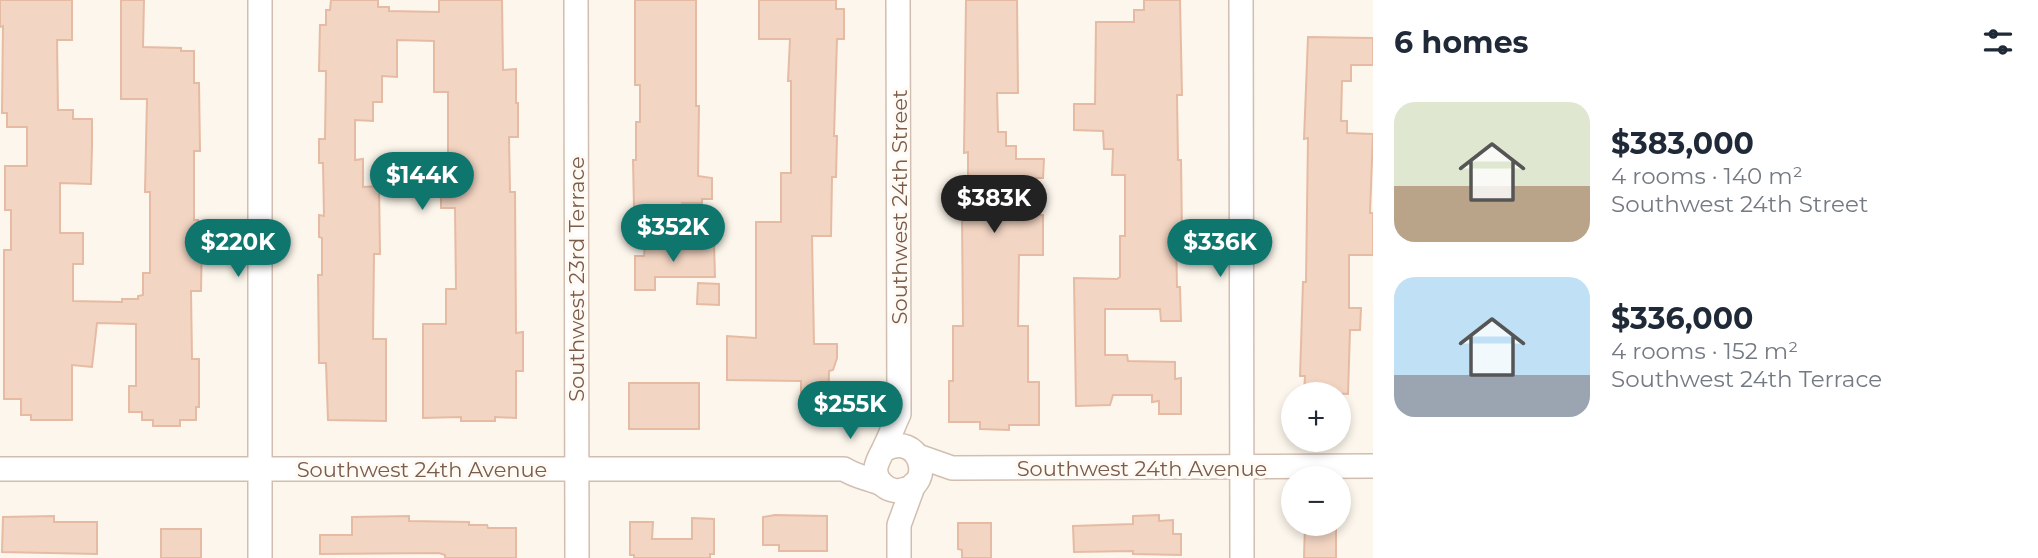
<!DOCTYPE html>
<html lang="en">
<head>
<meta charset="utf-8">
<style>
	:root { --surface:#fff; --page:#f6f6f7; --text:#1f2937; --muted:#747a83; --accent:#0f766e }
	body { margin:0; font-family:Montserrat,sans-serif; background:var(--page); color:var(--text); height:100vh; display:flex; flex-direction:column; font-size:26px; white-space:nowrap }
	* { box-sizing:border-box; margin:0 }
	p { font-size:23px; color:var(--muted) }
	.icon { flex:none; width:38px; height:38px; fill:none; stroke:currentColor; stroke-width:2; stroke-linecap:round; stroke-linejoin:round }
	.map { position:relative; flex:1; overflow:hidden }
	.side { display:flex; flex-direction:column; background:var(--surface); width:665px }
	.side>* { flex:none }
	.buttons { position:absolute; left:1281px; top:382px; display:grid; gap:14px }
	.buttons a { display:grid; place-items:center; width:70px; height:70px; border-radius:50%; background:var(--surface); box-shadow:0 4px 10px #0003; font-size:35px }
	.price { position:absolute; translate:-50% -60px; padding:0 16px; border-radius:24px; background:var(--accent); color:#fff; font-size:23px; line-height:46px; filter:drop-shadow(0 2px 4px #0008) }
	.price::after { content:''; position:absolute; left:50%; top:42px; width:21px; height:16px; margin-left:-10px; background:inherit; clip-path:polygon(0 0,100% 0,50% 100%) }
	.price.selected { background:#222; color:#fff }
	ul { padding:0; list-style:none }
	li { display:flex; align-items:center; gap:21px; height:175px; padding:0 21px }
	li span { display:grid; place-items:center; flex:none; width:196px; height:140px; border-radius:21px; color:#555 }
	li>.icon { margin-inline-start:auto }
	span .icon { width:84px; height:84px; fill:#fffc; stroke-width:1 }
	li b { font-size:30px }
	h2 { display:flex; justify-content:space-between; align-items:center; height:84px; padding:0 21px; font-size:30px }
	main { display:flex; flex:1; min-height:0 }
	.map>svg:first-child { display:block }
	.building { fill:#f3d5c3; stroke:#e6bba3; stroke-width:2 }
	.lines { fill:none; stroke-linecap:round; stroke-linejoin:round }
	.minor-casing { stroke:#d1beb0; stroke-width:26 }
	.minor { stroke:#fff; stroke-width:23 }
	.labels { text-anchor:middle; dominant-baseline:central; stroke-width:6; stroke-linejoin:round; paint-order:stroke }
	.street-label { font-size:21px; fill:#7a5c4d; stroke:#fffaf3 }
</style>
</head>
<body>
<main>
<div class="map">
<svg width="1373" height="558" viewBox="0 0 1373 558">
	<rect width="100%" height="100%" fill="#fdf6ec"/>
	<g class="building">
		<polygon points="0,0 72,0 72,40 57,40 58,110 73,110 73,119 92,119 92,146 91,184 60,183 60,233 83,233 83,264 73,264 73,301 122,302 122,299 138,299 138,296 143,295 143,273 150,273 150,192 145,192 147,99 121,99 121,0 144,0 143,47 181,48 181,51 194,51 194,83 199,83 200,151 194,151 194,220 198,220 198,233 202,233 201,291 191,291 192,359 199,359 199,407 196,407 196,420 180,420 180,426 153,426 153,420 142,420 142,412 129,412 129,386 136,386 136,324 97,323 92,367 72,365 72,420 31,420 31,415 21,415 21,399 4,399 4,250 11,250 11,210 5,210 5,166 27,166 27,127 7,127 7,113 2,113 3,26 0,27"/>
		<polygon points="331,0 378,0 378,7 389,7 389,11 439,12 439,0 502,0 503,70 516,69 516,103 518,103 518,137 509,137 510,192 515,192 516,333 523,332 523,371 516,371 516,418 495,417 495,421 461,421 461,417 423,418 423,324 446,324 446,289 456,289 455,208 441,208 441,188 447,188 448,177 448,92 434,92 434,41 397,40 397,77 382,76 382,102 373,102 373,121 355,120 355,160 363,159 363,187 379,186 380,254 374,254 373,339 386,339 386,421 328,420 326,363 319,363 318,275 322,275 322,238 319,237 319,215 324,216 323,163 319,163 319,139 325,139 326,71 319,71 320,25 326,25 326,10 330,10"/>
		<polygon points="635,0 696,0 696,106 699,106 698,176 712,178 712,199 702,199 702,203 682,203 682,207 634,207 633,160 636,160 636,122 640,122 640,85 635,85"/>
		<polygon points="759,0 836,0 836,9 844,9 844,39 837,39 834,136 837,136 836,177 832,177 831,236 812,236 814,344 837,344 837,358 833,370 829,371 828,408 801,408 801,381 727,380 727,336 756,338 756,222 781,222 781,173 791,173 791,81 788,81 790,39 759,39"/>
		<polygon points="966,0 1017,0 1018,93 997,93 998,132 1006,132 1006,146 1016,146 1016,159 1044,159 1043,178 1033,178 1032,215 1043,215 1043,255 1019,255 1018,326 1028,326 1028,382 1039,382 1039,425 1009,425 1009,430 980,429 980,422 949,422 949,381 953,381 953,326 963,326 962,214 967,214 968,202 968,152 964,153"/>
		<polygon points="1144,0 1180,0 1182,95 1177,95 1178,160 1181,160 1182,235 1176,235 1177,287 1180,287 1181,321 1161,321 1160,309 1105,309 1105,355 1127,355 1128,361 1175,362 1175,379 1181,378 1181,414 1159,414 1159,401 1152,402 1152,395 1113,395 1110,405 1076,406 1074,278 1117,279 1120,277 1120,236 1125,236 1125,175 1112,175 1113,149 1104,149 1103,131 1074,130 1074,104 1095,104 1096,22 1134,22 1134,10 1144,10"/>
		<polygon points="1308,37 1373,38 1373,65 1351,65 1351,81 1342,81 1341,121 1347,121 1347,133 1373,134 1370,213 1373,213 1373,255 1349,255 1349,308 1361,308 1360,330 1350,330 1348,394 1304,392 1305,376 1300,376 1303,282 1306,282 1308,138 1304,139"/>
		<polygon points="645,245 714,245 715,277 655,277 655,290 635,290 635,256 644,256"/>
		<polygon points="698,283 719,284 719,305 697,304"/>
		<rect x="629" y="383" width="70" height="46"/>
		<polygon points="775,515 827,516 827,551 779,551 779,545 763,545 763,517"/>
		<polygon points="1159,515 1159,521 1173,520 1173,534 1181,534 1181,555 1133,554 1133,551 1074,552 1073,526 1133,524 1133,516"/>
		<polygon points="54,516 54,522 97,522 97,554 2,552 3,517"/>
		<polygon points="409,516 409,521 469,522 469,525 487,525 488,528 516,528 516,558 445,558 445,555 439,553 320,554 320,535 352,535 352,517"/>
		<polygon points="692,518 714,519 714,554 710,554 710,558 634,558 634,555 630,555 630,522 653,522 652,539 692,539"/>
		<polygon points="958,523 991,523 991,558 962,558 962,550 958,549"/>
		<polygon points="1305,523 1336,523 1336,558 1304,558"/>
		<rect x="161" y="529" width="40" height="29"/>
	</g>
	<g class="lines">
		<defs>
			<g id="minor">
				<polyline points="260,0 260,558"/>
				<polyline points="576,0 577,558"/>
				<polyline points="1241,0 1242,558"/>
				<path d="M884,450C920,430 936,485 902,490C895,492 887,489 882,484C868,470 881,457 886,444C891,434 894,424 899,414L898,0"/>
				<polyline points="918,456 952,468 1373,466"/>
				<path d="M0,469H844C854,476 870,479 882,484"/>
				<polyline points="899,558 899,525 914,484"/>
			</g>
		</defs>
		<use href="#minor" class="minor-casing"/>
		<use href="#minor" class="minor"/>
	</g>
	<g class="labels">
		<g class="street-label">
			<text transform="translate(899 207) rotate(-90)">Southwest 24th Street</text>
			<text transform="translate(576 279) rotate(-90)">Southwest 23rd Terrace</text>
			<text x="1142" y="468">Southwest 24th Avenue</text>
			<text x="422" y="469">Southwest 24th Avenue</text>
		</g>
	</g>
</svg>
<div class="buttons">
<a>+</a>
<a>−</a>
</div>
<b class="price" style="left:422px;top:212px">$144K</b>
<b class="price selected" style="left:994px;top:235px">$383K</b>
<b class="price" style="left:673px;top:264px">$352K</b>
<b class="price" style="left:238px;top:279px">$220K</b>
<b class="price" style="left:1220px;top:279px">$336K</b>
<b class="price" style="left:850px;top:441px">$255K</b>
</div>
<section class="side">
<h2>6 homes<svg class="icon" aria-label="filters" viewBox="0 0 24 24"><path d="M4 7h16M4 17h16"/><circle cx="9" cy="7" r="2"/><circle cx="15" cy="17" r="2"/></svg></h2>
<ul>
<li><span style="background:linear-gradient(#dfe7d0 60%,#b9a48a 0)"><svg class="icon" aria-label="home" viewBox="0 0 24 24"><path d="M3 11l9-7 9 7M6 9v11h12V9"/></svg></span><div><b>$383,000</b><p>4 rooms · 140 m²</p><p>Southwest 24th Street</p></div></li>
<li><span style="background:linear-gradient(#bfe0f5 70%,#9aa5b1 0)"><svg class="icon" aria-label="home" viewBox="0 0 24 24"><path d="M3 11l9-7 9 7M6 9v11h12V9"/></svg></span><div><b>$336,000</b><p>4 rooms · 152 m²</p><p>Southwest 24th Terrace</p></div></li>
</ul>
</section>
</main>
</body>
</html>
